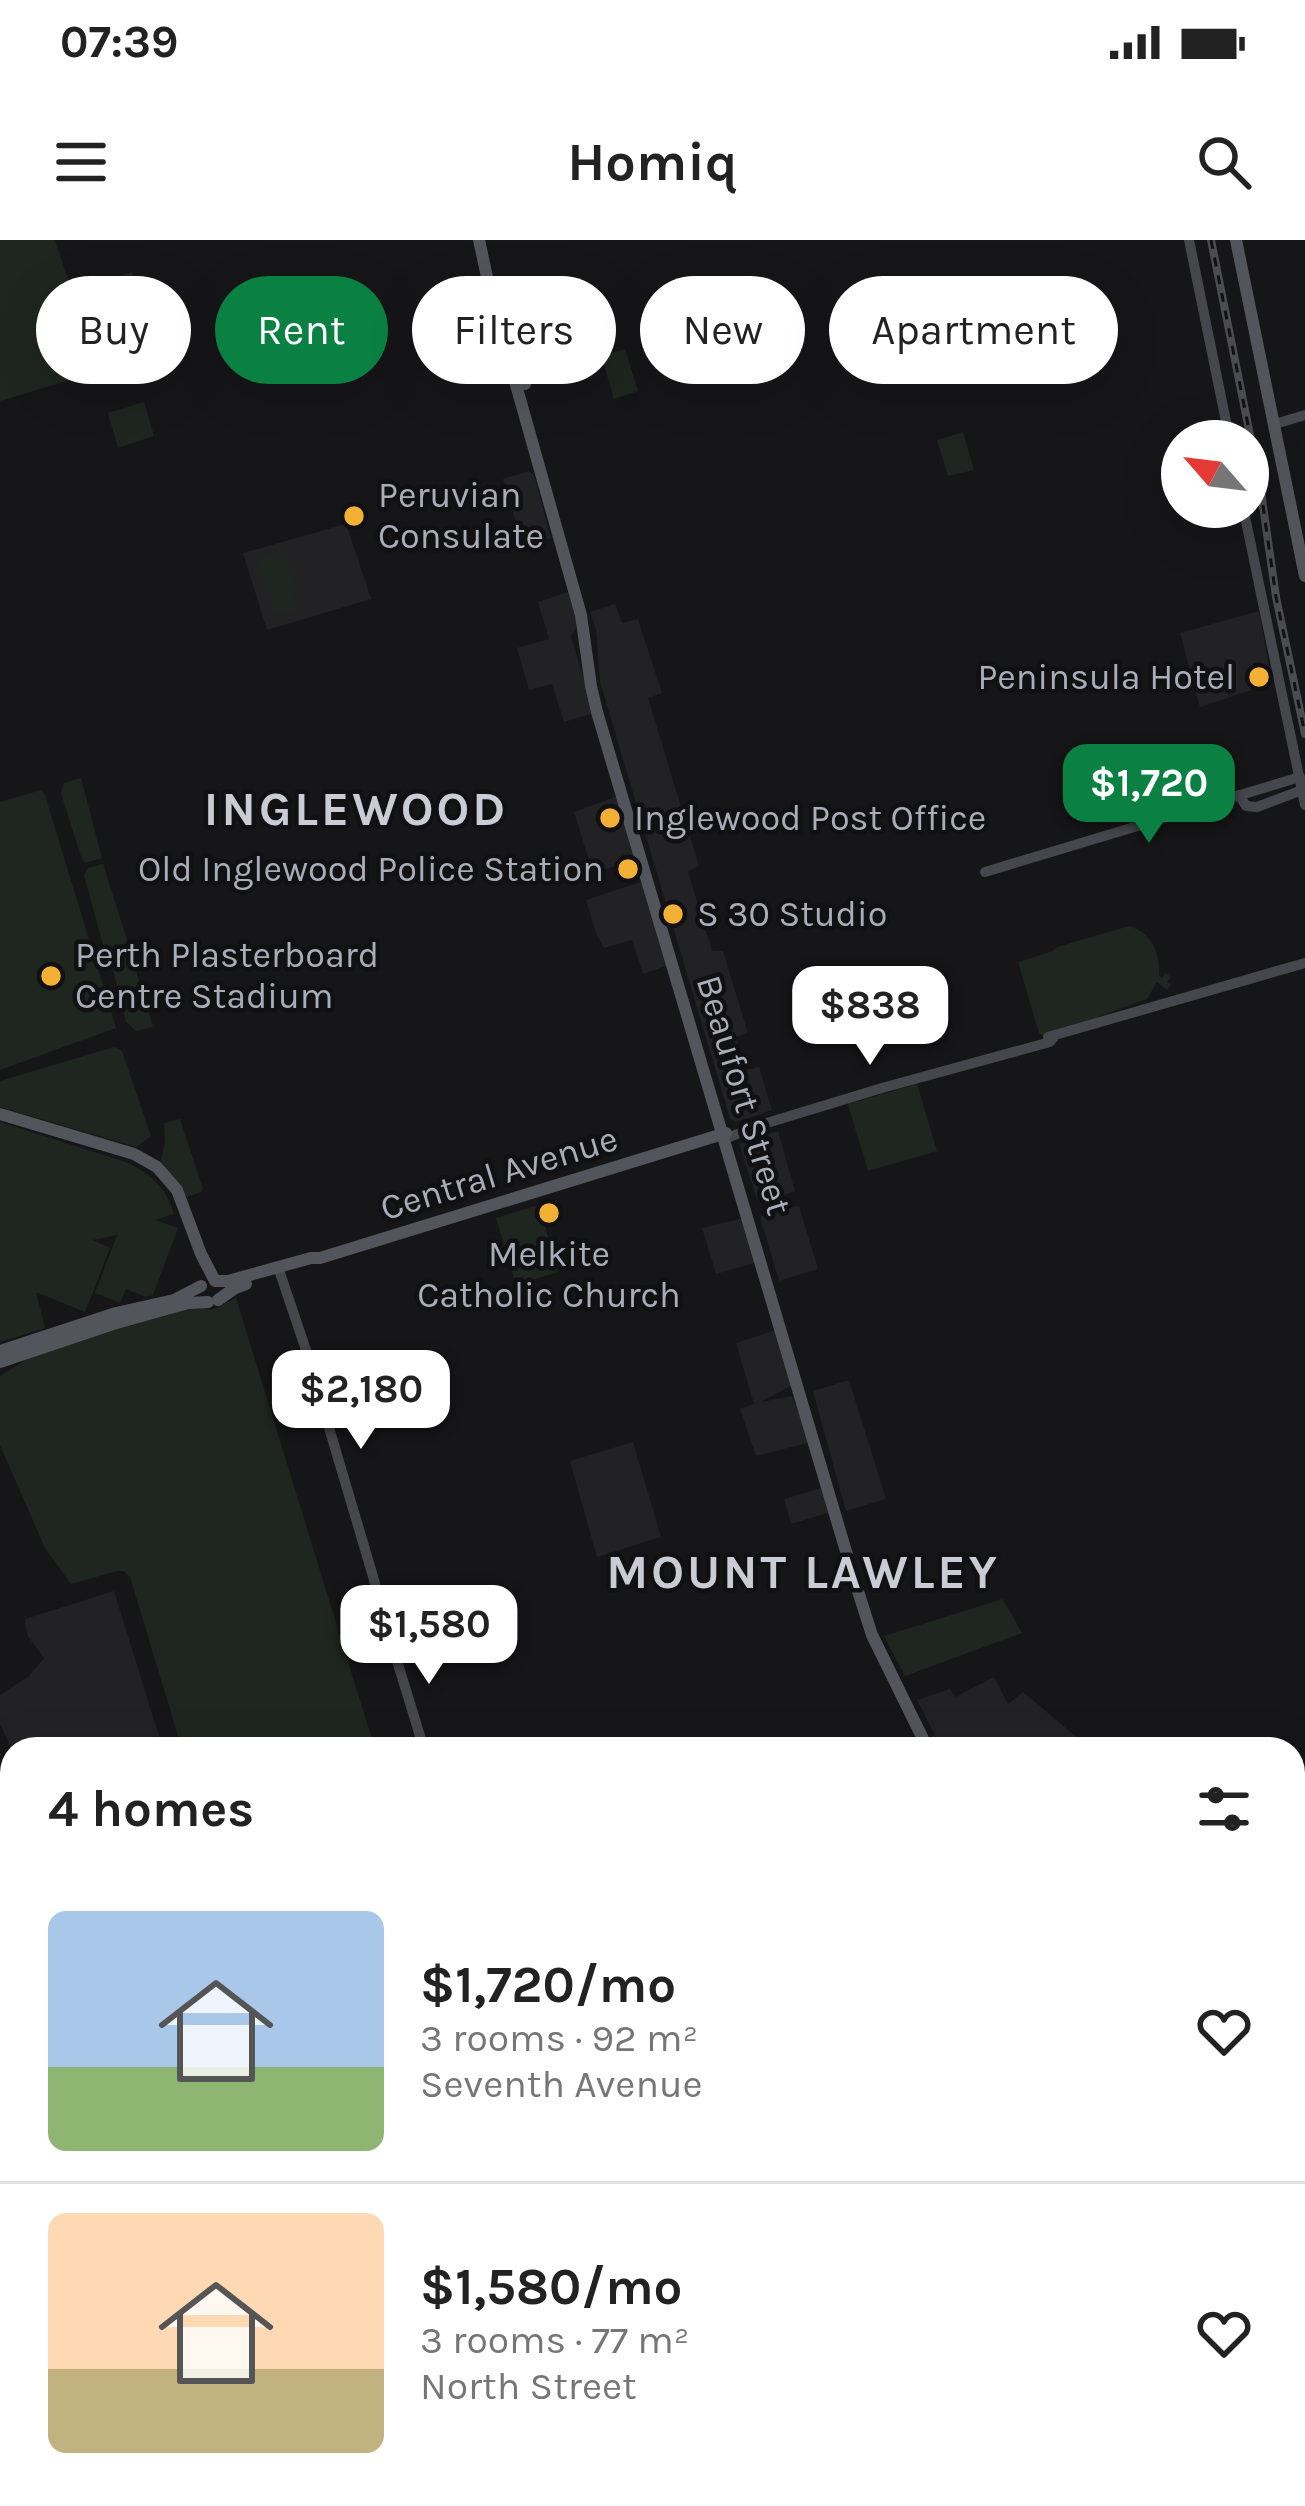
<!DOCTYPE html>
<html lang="en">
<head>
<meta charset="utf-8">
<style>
	:root { --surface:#fff; --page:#f2f2f2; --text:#222; --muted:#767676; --line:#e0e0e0; --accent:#0b8043 }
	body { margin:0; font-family:Karla,sans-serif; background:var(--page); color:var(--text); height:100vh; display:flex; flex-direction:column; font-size:45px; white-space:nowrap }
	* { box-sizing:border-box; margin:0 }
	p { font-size:39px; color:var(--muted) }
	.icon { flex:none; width:66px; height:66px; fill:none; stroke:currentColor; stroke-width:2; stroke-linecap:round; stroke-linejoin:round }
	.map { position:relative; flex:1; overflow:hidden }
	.details { position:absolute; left:0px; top:1497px; width:1305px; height:771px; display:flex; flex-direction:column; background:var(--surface); border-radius:36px 36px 0 0; box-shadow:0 12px 48px #0002 }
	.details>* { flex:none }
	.banner { position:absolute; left:36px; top:36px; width:1233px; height:108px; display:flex; gap:24px }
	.needle { width:78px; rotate:298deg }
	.tools { position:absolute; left:1161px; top:180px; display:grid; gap:24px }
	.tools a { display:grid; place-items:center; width:108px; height:108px; border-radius:50%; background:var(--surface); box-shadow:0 12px 48px #0002; font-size:60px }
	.price { position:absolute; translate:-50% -102px; padding:0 27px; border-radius:24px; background:#fff; color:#222; font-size:39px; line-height:78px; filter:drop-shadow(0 3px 6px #0008) }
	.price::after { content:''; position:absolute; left:50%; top:72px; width:36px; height:27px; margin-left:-18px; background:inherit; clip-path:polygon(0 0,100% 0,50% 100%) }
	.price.current { background:var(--accent); color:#fff }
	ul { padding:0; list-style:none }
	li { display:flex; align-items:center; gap:36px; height:300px; padding:0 48px }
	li+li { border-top:3px solid var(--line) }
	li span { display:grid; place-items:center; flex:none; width:336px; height:240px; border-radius:18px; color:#555 }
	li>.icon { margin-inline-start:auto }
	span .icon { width:144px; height:144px; fill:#fffc; stroke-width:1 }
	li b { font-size:51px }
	h2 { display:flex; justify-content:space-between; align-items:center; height:144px; padding:0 48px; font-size:51px }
	.pill { padding:0 42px; border-radius:54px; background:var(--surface); box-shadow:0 12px 48px #0002; font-size:42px; line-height:108px }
	.pill.current { background:var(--accent); color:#fff }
	.status { display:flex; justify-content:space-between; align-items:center; height:84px; padding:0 60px; background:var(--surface); direction:ltr }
	.status svg { height:33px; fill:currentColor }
	header { display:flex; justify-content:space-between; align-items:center; height:156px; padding:0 48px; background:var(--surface); font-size:54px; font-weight:700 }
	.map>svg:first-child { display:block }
	.built { fill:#222225 }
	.green { fill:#1e261f }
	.water { fill:#2c353c }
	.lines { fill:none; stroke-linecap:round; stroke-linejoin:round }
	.secondary { stroke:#45474d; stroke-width:10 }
	.primary { stroke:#53555c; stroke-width:12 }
	.rail-casing { stroke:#4a4c52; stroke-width:8 }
	.rail { stroke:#111113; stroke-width:3; stroke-dasharray:9; stroke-linecap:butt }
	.poi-dot { fill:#f2b134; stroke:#111113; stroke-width:4.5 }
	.labels { text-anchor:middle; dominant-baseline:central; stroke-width:9; stroke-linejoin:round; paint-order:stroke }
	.poi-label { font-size:36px; fill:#a8adb8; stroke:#111113; text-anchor:start }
	.street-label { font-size:36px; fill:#a8adb8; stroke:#111113 }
	.district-label { font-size:48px; font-weight:bold; letter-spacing:3px; fill:#c9ccd4; stroke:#111113 }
</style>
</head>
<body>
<div class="status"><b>07:39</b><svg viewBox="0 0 49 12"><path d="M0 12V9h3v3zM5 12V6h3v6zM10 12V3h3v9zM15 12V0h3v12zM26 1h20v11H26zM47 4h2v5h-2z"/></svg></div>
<header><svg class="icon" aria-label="menu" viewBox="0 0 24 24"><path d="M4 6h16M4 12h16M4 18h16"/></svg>Homiq<svg class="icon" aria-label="search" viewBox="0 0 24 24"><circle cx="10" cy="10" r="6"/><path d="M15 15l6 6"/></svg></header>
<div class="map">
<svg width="1305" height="2266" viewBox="0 0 1305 2266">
	<rect width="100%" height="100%" fill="#161618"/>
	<g class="built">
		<polygon points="529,231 534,235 551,298 524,308 503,239"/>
		<polygon points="346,284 371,359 267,390 243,313"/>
		<polygon points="568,352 578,384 571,396 594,473 564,482 552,444 529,450 517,408 549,399 538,362"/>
		<polygon points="615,364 622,383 638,379 662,453 648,458 699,626 688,631 712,711 723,711 748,793 736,797 746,830 759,827 772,870 736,882 730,879 724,858 600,442 596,389 590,372"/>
		<polygon points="1259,371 1272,443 1200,467 1180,393"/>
		<polygon points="618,556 638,619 593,633 574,572"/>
		<polygon points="644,641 669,725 643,734 632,700 604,708 597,696 586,660"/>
		<polygon points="778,891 795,951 762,963 757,959 739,904"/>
		<polygon points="799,966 818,1029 779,1041 760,977 779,969"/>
		<polygon points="744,978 757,1022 716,1034 702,988"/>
		<polygon points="776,1090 791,1146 760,1162 792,1156 811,1202 756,1216 740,1169 754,1164 736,1103"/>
		<polygon points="849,1140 886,1259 846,1271 813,1151"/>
		<polygon points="633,1202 661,1297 597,1317 570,1221"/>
		<polygon points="824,1247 831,1272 791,1284 784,1259"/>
		<polygon points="114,1351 163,1509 12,1510 0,1484 0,1455 29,1436 44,1418 27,1395 25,1379"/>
		<polygon points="994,1437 1008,1464 1023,1452 1080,1500 1074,1509 907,1509 935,1495 917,1460 950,1449 955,1457"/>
	</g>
	<g class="green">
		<polygon points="0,0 55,0 72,51 132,32 145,71 158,69 171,110 0,161"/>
		<polygon points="625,109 638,151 614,159 601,116"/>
		<polygon points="144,162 154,196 118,208 108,173"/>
		<polygon points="963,192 974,230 948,236 937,200"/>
		<polygon points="278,311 284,311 287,314 297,350 294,356 297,370 283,375 275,373 257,323 260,318"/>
		<polygon points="81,538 102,618 85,623 81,617 61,553 64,543"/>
		<polygon points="41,550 45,555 116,788 0,830 0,562"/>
		<polygon points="103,624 128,703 108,708 103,705 84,635 88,628"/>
		<path d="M1129,686C1152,693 1160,712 1159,735L1162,738L1166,733L1171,737L1167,742L1171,745L1167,750L1157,742L1147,759C1112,771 1078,786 1043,796L1039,793L1018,722L1053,711L1057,707Z"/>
		<polygon points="129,708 153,787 136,791 126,782 111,722 115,714"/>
		<polygon points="114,807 122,811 151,896 136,907 0,867 0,841"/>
		<polygon points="917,844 937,911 868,931 848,864"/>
		<polygon points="180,879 203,949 201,952 187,957 161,921 165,902 164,883"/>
		<path d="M0,882L123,921C149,932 166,946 174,974L155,980L178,988L153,1055L146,1057L126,1049L120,1063L95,1053L117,995L93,1000L110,1008L85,1072L36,1052L45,1088L0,1102Z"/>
		<polygon points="539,965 558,1032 516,1045 496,978"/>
		<polygon points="236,1058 375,1509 182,1509 130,1337 124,1331 117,1331 71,1344 45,1308 0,1205 0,1136 37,1113 193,1065 211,1070"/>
		<polygon points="1003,1359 1022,1393 905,1436 884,1396"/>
	</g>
	<polygon class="water" points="10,1689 12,1691 12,1761 0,1771 0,1693"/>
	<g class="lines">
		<g class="secondary">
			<polyline points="1189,0 1230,201"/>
			<polyline points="1275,184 1305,175"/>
			<polyline points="1243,267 1305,565"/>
			<polyline points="1239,555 1246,566 1257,567 1305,549"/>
			<polyline points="985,632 1300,537"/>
			<polyline points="1048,797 1305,723"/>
			<polyline points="730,897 754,887 882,848 1050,802 1054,797"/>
			<polyline points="278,1027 306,1110 372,1333 381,1366 381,1378"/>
			<polygon points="387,1375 392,1381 388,1386 384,1387 380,1380"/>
			<polyline points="384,1387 390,1398 424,1509"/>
			<polyline points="1293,2062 1305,2054"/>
		</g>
		<g class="primary">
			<polyline points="479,0 492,60 581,375 591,446 597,472 856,1345 872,1395 928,1509"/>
			<polyline points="1236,0 1305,336"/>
			<polyline points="499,54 525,144"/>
			<polyline points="0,874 134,914 157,927 177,950 201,1014 215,1041"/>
			<polyline points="216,1041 228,1041 311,1018 320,1018 726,893"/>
			<polyline points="218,1060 235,1048 246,1044"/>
			<polyline points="0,1111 116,1073 174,1060 201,1046"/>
			<polyline points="0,1122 113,1084 188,1063 208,1062"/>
			<polyline points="1293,1791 1305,1787"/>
			<polyline points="1293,2134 1305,2152"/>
			<polyline points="0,2187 12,2183"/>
			<polyline points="1026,2256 1050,2266"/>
			<polyline points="1066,2266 1071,2256"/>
		</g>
		<defs>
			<polyline id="rail" points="1211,0 1260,245 1276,357 1305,494"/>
		</defs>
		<use href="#rail" class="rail-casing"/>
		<use href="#rail" class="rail"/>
	</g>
	<g class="poi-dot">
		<circle cx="354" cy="276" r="12"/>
		<circle cx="1259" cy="437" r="12"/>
		<circle cx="610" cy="578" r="12"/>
		<circle cx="628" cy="629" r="12"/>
		<circle cx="673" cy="674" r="12"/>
		<circle cx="51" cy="736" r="12"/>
		<circle cx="549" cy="973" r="12"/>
	</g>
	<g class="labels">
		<g class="poi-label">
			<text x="378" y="255">Peruvian<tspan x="378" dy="41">Consulate</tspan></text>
			<text x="1235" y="437" text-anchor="end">Peninsula Hotel</text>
			<text x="634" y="578">Inglewood Post Office</text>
			<text x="604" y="629" text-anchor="end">Old Inglewood Police Station</text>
			<text x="697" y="674">S 30 Studio</text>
			<text x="75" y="715">Perth Plasterboard<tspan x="75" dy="41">Centre Stadium</tspan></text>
			<text x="549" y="1014" text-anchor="middle">Melkite<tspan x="549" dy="41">Catholic Church</tspan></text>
		</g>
		<g class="street-label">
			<text transform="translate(744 855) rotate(73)">Beaufort Street</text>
			<text transform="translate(499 933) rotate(-17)">Central Avenue</text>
		</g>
		<g class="district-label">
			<text x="356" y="569">INGLEWOOD</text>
			<text x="803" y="1332">MOUNT LAWLEY</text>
		</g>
	</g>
</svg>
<div class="tools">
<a><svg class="needle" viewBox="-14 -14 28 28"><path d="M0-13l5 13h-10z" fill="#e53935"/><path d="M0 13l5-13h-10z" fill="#767676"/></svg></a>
</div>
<b class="price current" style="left:1149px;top:606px">$1,720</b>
<b class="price" style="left:870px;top:828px">$838</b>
<b class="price" style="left:361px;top:1212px">$2,180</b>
<b class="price" style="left:429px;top:1447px">$1,580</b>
<div class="banner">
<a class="pill">Buy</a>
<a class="pill current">Rent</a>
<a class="pill">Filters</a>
<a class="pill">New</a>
<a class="pill">Apartment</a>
</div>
<section class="details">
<h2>4 homes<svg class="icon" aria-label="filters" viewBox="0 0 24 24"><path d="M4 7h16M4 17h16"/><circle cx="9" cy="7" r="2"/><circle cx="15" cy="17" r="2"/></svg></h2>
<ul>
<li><span style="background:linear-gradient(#a9c7e8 65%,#8fb573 0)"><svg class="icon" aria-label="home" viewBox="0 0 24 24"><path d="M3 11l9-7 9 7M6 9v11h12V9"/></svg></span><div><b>$1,720/mo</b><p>3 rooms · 92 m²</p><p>Seventh Avenue</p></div><svg class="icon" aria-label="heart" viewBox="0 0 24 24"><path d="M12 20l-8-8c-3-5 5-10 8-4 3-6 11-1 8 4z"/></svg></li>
<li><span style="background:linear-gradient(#ffd9b3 65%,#c2b280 0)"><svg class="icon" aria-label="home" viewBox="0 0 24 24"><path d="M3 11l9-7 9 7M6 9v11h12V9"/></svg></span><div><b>$1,580/mo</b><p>3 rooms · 77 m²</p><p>North Street</p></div><svg class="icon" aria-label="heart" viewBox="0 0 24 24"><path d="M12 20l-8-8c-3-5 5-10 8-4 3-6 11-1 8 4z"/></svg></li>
</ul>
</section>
</div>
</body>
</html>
